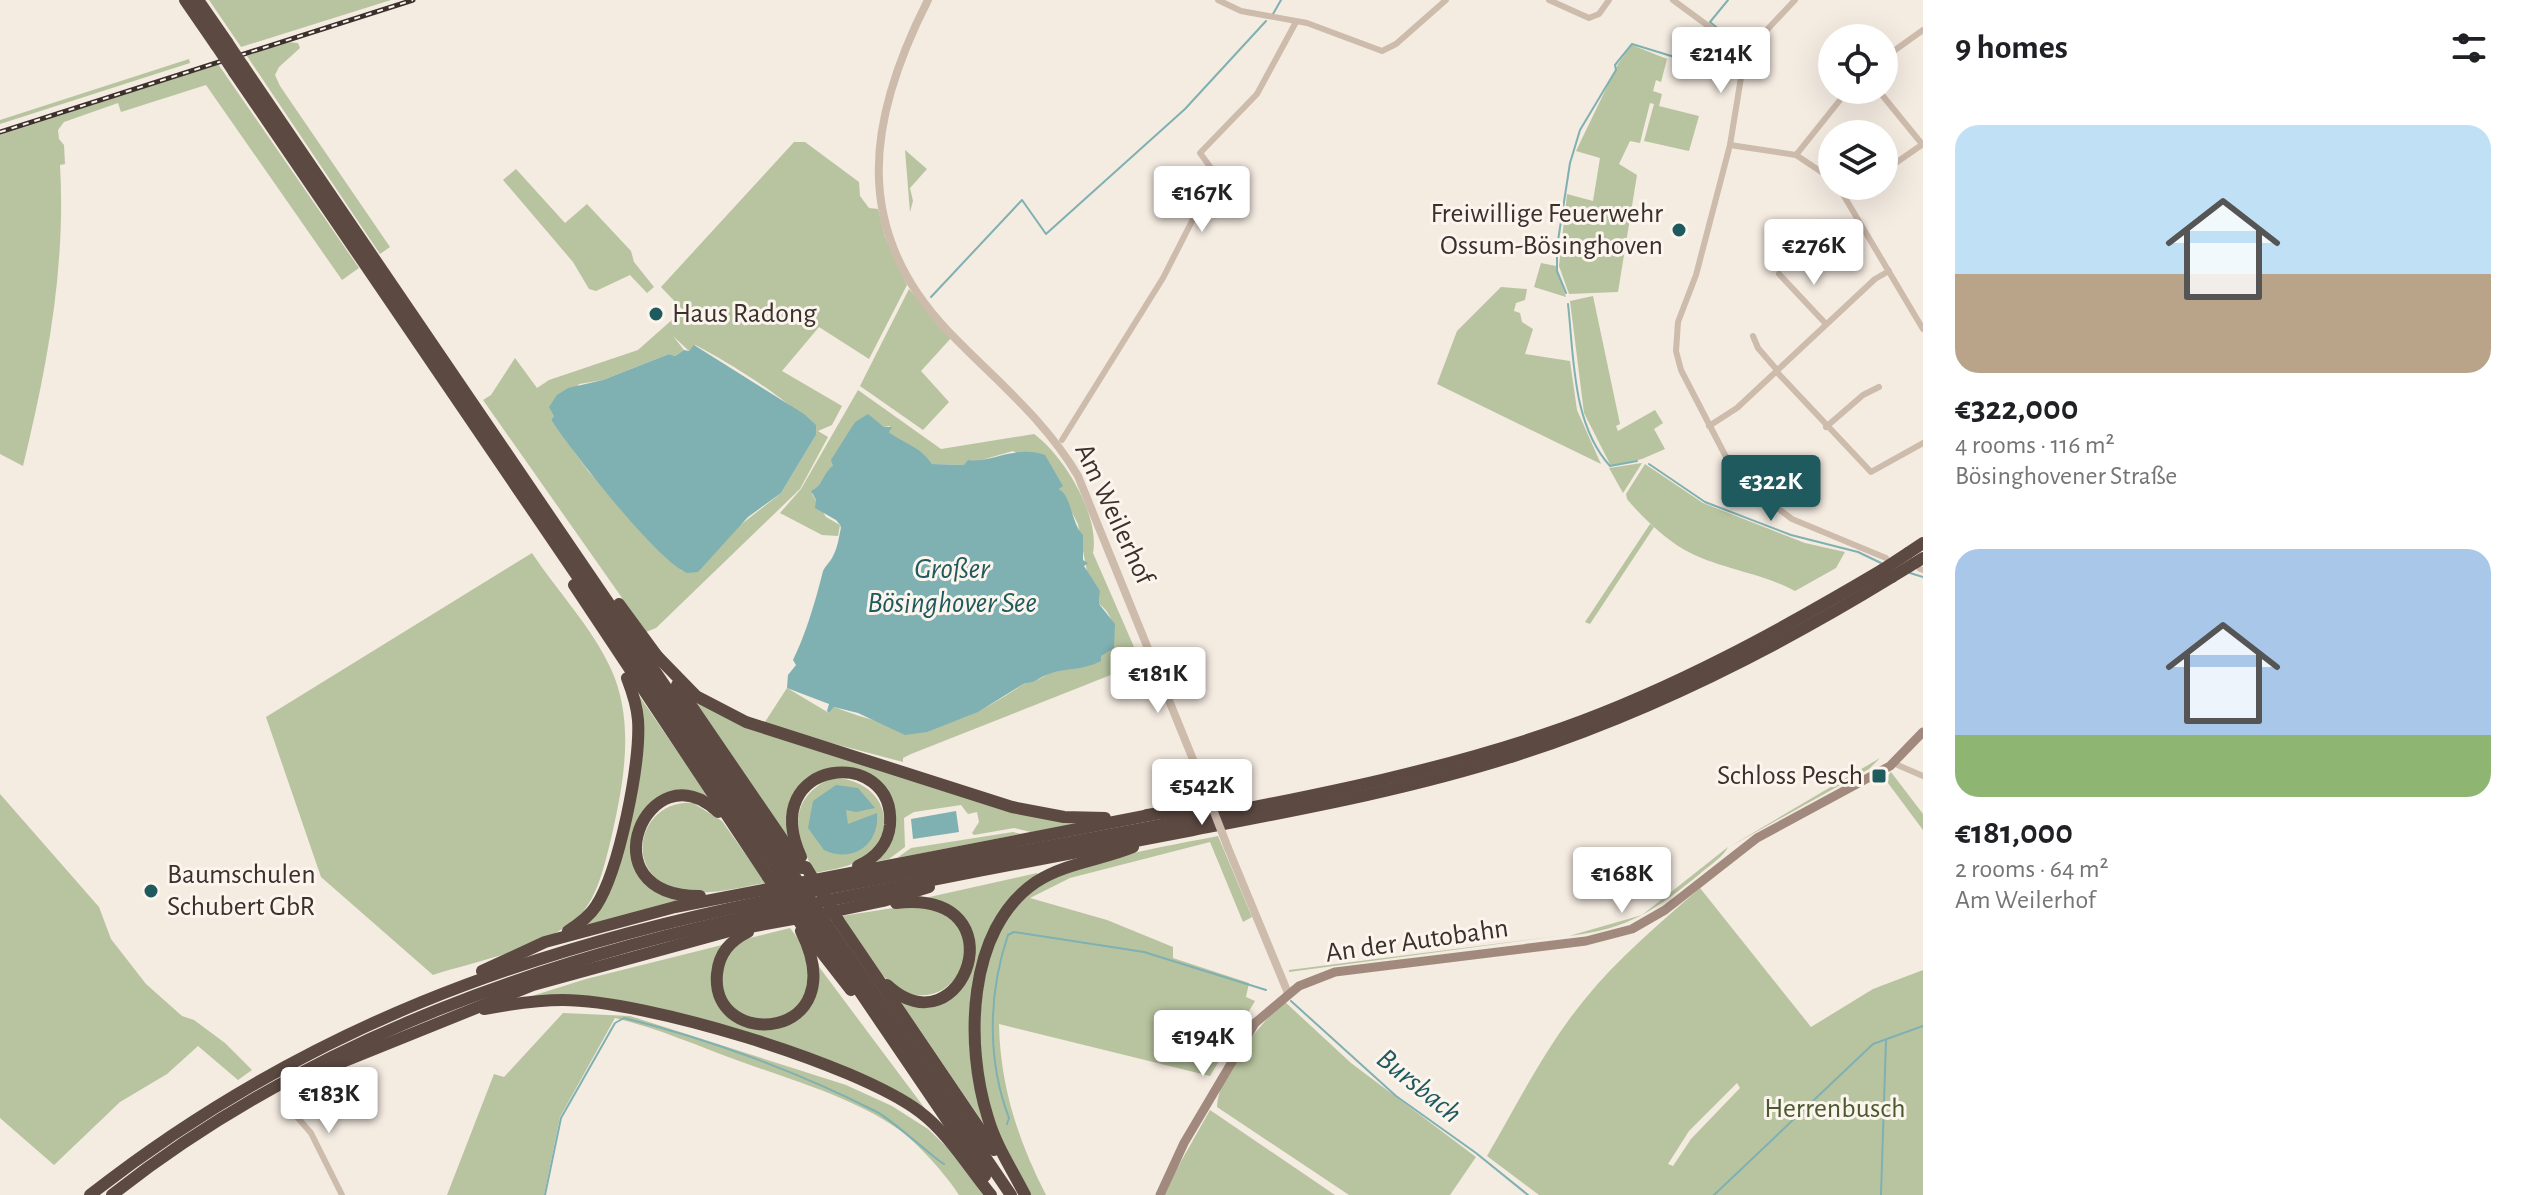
<!DOCTYPE html>
<html lang="en">
<head>
<meta charset="utf-8">
<style>
	:root { --surface:#fff; --page:#f6f6f6; --text:#202124; --muted:#757577; --accent:#1f5a5e }
	body { margin:0; font-family:"Alegreya Sans",sans-serif; background:var(--page); color:var(--text); height:100vh; display:flex; flex-direction:column; font-size:30px; white-space:nowrap }
	* { box-sizing:border-box; margin:0 }
	p { font-size:26px; color:var(--muted) }
	.icon { flex:none; width:44px; height:44px; fill:none; stroke:currentColor; stroke-width:2; stroke-linecap:round; stroke-linejoin:round }
	.map { position:relative; flex:1; overflow:hidden }
	.side { display:flex; flex-direction:column; background:var(--surface); width:600px }
	.side>* { flex:none }
	.controls { position:absolute; left:1818px; top:24px; display:grid; gap:16px }
	.controls a { display:grid; place-items:center; width:80px; height:80px; border-radius:50%; background:var(--surface); box-shadow:0 8px 32px #0002; font-size:40px }
	.price { position:absolute; translate:-50% -68px; padding:0 18px; border-radius:8px; background:#fff; color:#222; font-size:26px; line-height:52px; filter:drop-shadow(0 2px 4px #0008) }
	.price::after { content:''; position:absolute; left:50%; top:48px; width:24px; height:18px; margin-left:-12px; background:inherit; clip-path:polygon(0 0,100% 0,50% 100%) }
	.price.on { background:var(--accent); color:#fff }
	ul { padding:0; list-style:none }
	li { display:grid; align-content:center; gap:16px; height:424px; padding:0 32px }
	li span { display:grid; place-items:center; height:248px; border-radius:24px; color:#555 }
	li>.icon { margin-inline-start:auto }
	span .icon { width:144px; height:144px; fill:#fffc; stroke-width:1 }
	li b { font-size:34px }
	h2 { display:flex; justify-content:space-between; align-items:center; height:96px; padding:0 32px; font-size:34px }
	main { display:flex; flex:1; min-height:0 }
	.map>svg:first-child { display:block }
	.green { fill:#b8c4a0; fill-rule:evenodd }
	.water { fill:#7fb0b2 }
	.lines { fill:none; stroke-linecap:round; stroke-linejoin:round }
	.stream { stroke:#7fb0b2; stroke-width:2 }
	.minor { stroke:#cdbbac; stroke-width:6 }
	.tertiary { stroke:#cdbbac; stroke-width:8 }
	.secondary { stroke:#a18a7d; stroke-width:9 }
	.motorway { stroke:#5c4a42; stroke-width:12 }
	.rail-casing { stroke:#3b302b; stroke-width:5 }
	.rail { stroke:#fbf5ee; stroke-width:2; stroke-dasharray:6; stroke-linecap:butt }
	.tertiary-bridge { stroke:#cdbbac; stroke-width:8 }
	.motorway-bridge { stroke:#5c4a42; stroke-width:12 }
	.poi-dot { fill:#1f5a5e; stroke:#fbf5ee; stroke-width:3 }
	.labels { text-anchor:middle; dominant-baseline:central; stroke-width:6; stroke-linejoin:round; paint-order:stroke }
	.poi-label { font-size:28px; fill:#3b302b; stroke:#fbf5ee; text-anchor:end }
	.street-label { font-size:28px; fill:#3b302b; stroke:#fbf5ee }
	.park-label { font-size:28px; fill:#4a5a2e; stroke:#fbf5ee }
	.water-label { font-size:30px; font-style:italic; fill:#1f5a5e; stroke:#fbf5ee }
</style>
</head>
<body>
<main>
<div class="map">
<svg width="1923" height="1195" viewBox="0 0 1923 1195">
	<rect width="100%" height="100%" fill="#f4ebe1"/>
	<g class="green">
		<polygon points="209,0 391,0 241,47"/>
		<polygon points="287,42 298,43 300,48 279,67 275,75 280,86 390,247 380,254 247,56"/>
		<polygon points="1632,45 1667,59 1661,82 1656,80 1653,91 1662,94 1659,106 1699,116 1689,151 1644,141 1654,104 1650,103 1640,143 1630,141 1619,164 1637,175 1618,292 1569,294 1559,266 1567,194 1593,201 1600,158 1576,151 1618,64"/>
		<polygon points="189,59 190,63 0,124 0,120"/>
		<path d="M218,64L359,268L342,280L206,85L121,112L118,103L64,122L58,130L59,139L64,145L65,164L60,165C66,268 47,367 23,466L0,454V135Z"/>
		<path d="M794,142H805L859,182L860,196L869,208L878,209L885,237L907,285L869,359L819,327L782,371L842,406L832,425L818,431L828,437L800,489L656,628L646,632L483,400L491,395L515,358L537,388L549,380L638,350L683,310L661,287ZM673,336L689,351L695,345C722,358 808,410 816,435L781,493L682,571L589,472L551,420L579,384L603,380L669,354L675,356L684,350Z"/>
		<polygon points="905,150 927,169 910,188 913,201 910,212"/>
		<polygon points="516,169 565,223 587,204 631,251 634,262 654,287 647,293 630,275 596,291 589,289 573,262 503,180"/>
		<polygon points="1541,263 1556,266 1566,297 1534,287"/>
		<polygon points="1501,287 1527,289 1525,300 1516,303 1514,311 1520,313 1522,322 1533,329 1525,354 1570,361 1577,410 1601,464 1437,384 1457,331"/>
		<polygon points="909,289 951,338 921,371 949,402 923,430 860,386"/>
		<polygon points="1593,296 1620,424 1616,426 1618,431 1655,410 1663,423 1654,429 1665,449 1642,459 1611,466 1584,413 1570,301"/>
		<path d="M858,390L941,449L1034,434C1064,456 1100,515 1093,553L1141,663L911,754L903,758V762L763,725L787,688L829,713L834,707C916,738 951,733 1025,683C1037,683 1043,675 1054,672C1067,669 1088,666 1100,656C1117,642 1117,616 1099,604L1100,591L1088,577L1078,524L1059,488L1062,486L1053,473L1013,451L964,465L932,464C922,447 902,445 889,432L890,426L884,427L872,418L855,422L833,466L812,494L826,517L840,525L838,536L822,535L780,513L801,489Z"/>
		<polygon points="1642,463 1625,490 1623,493 1609,468"/>
		<path d="M1645,464L1703,503L1805,543L1845,552L1836,568L1795,591C1760,572 1718,569 1683,549C1664,538 1641,516 1627,499L1626,494Z"/>
		<polygon points="1650,524 1654,527 1590,624 1585,622"/>
		<path d="M532,553C557,591 592,627 611,669C636,724 623,787 610,843C603,871 595,907 570,924C532,951 477,961 433,975L321,877L266,717Z"/>
		<polygon points="638,694 708,796 699,795 645,810 633,831 633,861 687,899 587,925 621,849"/>
		<polygon points="693,698 721,715 1084,823 1031,832 1014,828 974,835 972,833 979,822 977,812 968,814 961,805 914,812 904,818 905,847 889,859 874,862 893,820 866,774 805,781 790,841"/>
		<polygon points="1880,758 1869,769 1729,847"/>
		<polygon points="1891,772 1923,814 1923,830 1885,779"/>
		<path d="M831,778C883,777 906,832 858,861C846,868 829,870 815,873C795,835 785,801 831,778Z"/>
		<polygon points="0,794 99,907 111,939 146,984 182,1016 194,1020 225,1043 252,1070 238,1080 198,1046 167,1074 120,1102 54,1165 0,1118"/>
		<path d="M693,803L722,821L766,883C737,888 695,900 667,886C622,862 644,799 693,803Z"/>
		<polygon points="1013,832 1021,834 897,858 911,848"/>
		<path d="M1218,836L1252,917L1243,922L1210,842L1070,878L1030,898L1107,920L1173,947V958L1249,983L1246,997L1255,1001L1210,1076L999,1024C1000,1085 1018,1141 1046,1195H1029C1013,1166 998,1138 989,1107C970,1045 977,925 1037,887C1078,860 1168,846 1218,836Z"/>
		<path d="M1728,847C1724,856 1710,865 1702,872C1656,910 1629,929 1569,936L1642,915Z"/>
		<path d="M1037,873L1038,877L1007,904L973,1014L990,1133L898,998L909,1003L960,989C990,952 968,909 925,898Z"/>
		<path d="M1700,888L1811,1027L1873,989L1923,970V1195H1539L1487,1156C1518,1103 1546,1046 1585,999C1619,957 1660,923 1700,888ZM1737,1083L1740,1088L1691,1139L1673,1166L1668,1164L1689,1131Z"/>
		<path d="M906,906C915,908 927,908 936,911C998,937 949,1025 893,985C872,969 857,938 842,916Z"/>
		<polygon points="790,928 929,1114 851,1075 633,1006 516,1001 586,979"/>
		<polygon points="1566,935 1289,972 1289,970"/>
		<path d="M1284,1001L1351,1063L1476,1157L1450,1195H1349L1217,1107C1218,1073 1260,1025 1284,1001Z"/>
		<path d="M563,1013L630,1016L846,1085L892,1106L928,1129L954,1154L983,1195H959C948,1177 916,1141 898,1129C852,1097 794,1081 742,1062C700,1047 658,1028 615,1018L560,1117L544,1195H447L494,1074L504,1077Z"/>
		<polygon points="1210,1110 1335,1195 1162,1195"/>
	</g>
	<g class="water">
		<path d="M694,345L804,414L816,425V435L781,493L748,517L698,572L687,573C656,560 572,451 551,420L554,416L549,407L557,395L568,388L603,380L669,354L675,356L684,350L689,351Z"/>
		<path d="M868,414L884,427H892L889,432C902,443 922,447 932,464L964,465L968,460C988,464 1016,444 1045,455L1063,486L1059,489C1072,497 1071,523 1083,535V560L1088,563L1084,566L1100,591L1099,604L1115,624L1114,648L1101,656V661C1081,671 1069,667 1049,674C1039,677 1035,684 1025,683L978,712L927,732L905,735L858,713L834,707L829,713L827,711L829,704L787,688L788,675L796,665L793,660C806,635 818,592 823,571C825,566 831,561 833,556C837,549 839,538 840,532C842,525 840,525 836,520L815,508L816,500L811,491C823,486 824,471 833,466L831,460L855,422Z"/>
		<path d="M836,785L858,788L875,808L856,812L846,810L848,824L877,813C880,844 853,864 824,850L808,828L813,801Z"/>
		<polygon points="956,811 959,832 913,839 911,819"/>
	</g>
	<g class="lines">
		<g class="stream">
			<polyline points="1273,14 1281,0"/>
			<polyline points="1721,31 1710,22 1728,0"/>
			<polyline points="1566,293 1557,271 1557,247 1570,163 1580,130 1616,70 1615,65 1632,44 1704,66"/>
			<polyline points="931,297 1022,200 1046,234 1185,109 1266,21"/>
			<path d="M1568,304C1574,357 1572,424 1610,466L1637,461"/>
			<polyline points="1649,464 1705,502 1791,535 1858,552 1881,563"/>
			<polyline points="1910,573 1923,577"/>
			<polyline points="1291,1001 1396,1096 1476,1153 1528,1195"/>
			<path d="M1007,1124L1009,1118C987,1060 988,994 1008,935L1014,932L1144,952L1266,990"/>
			<path d="M545,1195L561,1118L615,1023L624,1018C709,1039 799,1072 877,1112C894,1121 939,1163 944,1164"/>
			<polyline points="1714,1195 1873,1044 1923,1026"/>
			<polyline points="1881,1195 1886,1040"/>
		</g>
		<g class="minor">
			<polyline points="1218,0 1241,11 1307,23 1382,51 1396,44 1446,0"/>
			<polyline points="1549,0 1589,18 1599,14 1609,0"/>
			<polyline points="1673,0 1745,53"/>
			<polyline points="1795,0 1745,53 1730,145 1696,275 1678,322 1676,351 1681,370 1725,455 1760,495 1792,519 1886,558"/>
			<polyline points="1884,58 1923,30"/>
			<polyline points="1878,90 1922,144"/>
			<polyline points="1730,145 1796,155 1832,179"/>
			<polyline points="1796,155 1848,90"/>
			<polyline points="1884,171 1923,144"/>
			<polyline points="1838,186 1923,329"/>
			<polyline points="1847,197 1862,186"/>
			<polyline points="1779,274 1826,324"/>
			<polyline points="1753,336 1758,348 1777,370"/>
			<polyline points="1776,371 1871,472 1923,443"/>
			<polyline points="1709,426 1737,408 1875,279 1889,271"/>
			<polyline points="1826,427 1863,395 1879,387"/>
			<polyline points="1062,440 1163,278 1214,178 1214,172 1200,153 1257,94 1296,22"/>
			<polyline points="1920,569 1923,570"/>
			<polyline points="1893,763 1923,776"/>
			<polyline points="284,1102 311,1133 342,1195"/>
		</g>
		<g class="tertiary">
			<path d="M928,0C868,118 850,228 948,331C994,379 1044,418 1078,476L1207,794"/>
			<polyline points="1228,848 1288,993"/>
		</g>
		<polyline class="secondary" points="1160,1195 1184,1143 1255,1023 1299,986 1335,972 1586,941 1632,929 1665,910 1757,838 1890,766 1923,732"/>
		<g class="motorway">
			<polyline points="185,0 216,45"/>
			<polyline points="198,0 227,42"/>
			<polyline points="243,66 791,871"/>
			<polyline points="234,72 780,874"/>
			<polyline points="1908,553 1923,543"/>
			<polyline points="574,585 768,877"/>
			<polyline points="619,604 660,660"/>
			<polyline points="655,654 696,696 746,722 1012,807 1064,817 1105,818"/>
			<polyline points="677,685 802,868"/>
			<polyline points="1147,815 1224,805"/>
			<path d="M801,857C756,758 896,744 890,825C888,845 875,858 858,866"/>
			<path d="M813,891C942,866 1070,843 1199,818C1322,794 1444,770 1563,728C1675,688 1779,631 1882,570"/>
			<path d="M700,896C583,897 649,746 718,812"/>
			<path d="M820,902C944,877 1069,854 1193,830C1302,809 1411,789 1517,755C1650,712 1773,650 1892,577"/>
			<polyline points="826,913 883,901 929,887"/>
			<polyline points="838,920 994,1150"/>
			<polyline points="826,923 1011,1195"/>
			<polyline points="816,927 985,1176"/>
			<path d="M568,931C579,924 589,917 596,906C619,871 641,763 638,720C637,705 632,691 627,678"/>
			<path d="M748,932C730,941 719,953 717,974C710,1052 856,1041 801,931"/>
			<polyline points="808,935 851,990"/>
			<polyline points="482,971 545,942 675,907 1155,814"/>
			<path d="M887,985C962,1055 1024,889 896,903"/>
			<path d="M484,1009C511,1004 536,1000 563,1000C644,1000 855,1063 920,1112C948,1133 969,1168 991,1195"/>
			<polyline points="320,1071 533,985 733,930 804,917"/>
			<path d="M90,1195C303,1028 528,947 791,896"/>
			<path d="M112,1195C311,1038 552,955 798,906"/>
			<path d="M1025,1195C1012,1169 996,1146 988,1118C965,1046 966,929 1036,882C1065,863 1102,860 1133,847"/>
		</g>
		<defs>
			<polyline id="rail" points="0,132 413,0"/>
		</defs>
		<use href="#rail" class="rail-casing"/>
		<use href="#rail" class="rail"/>
		<polyline class="tertiary-bridge" points="1207,794 1228,848"/>
		<g class="motorway-bridge">
			<polyline points="227,42 243,66"/>
			<polyline points="216,45 234,72"/>
			<polyline points="1882,570 1908,553"/>
			<polyline points="1892,577 1923,558"/>
			<polyline points="806,867 838,920"/>
			<polyline points="791,871 826,923"/>
			<polyline points="780,874 816,927"/>
			<polyline points="768,877 805,930"/>
		</g>
	</g>
	<g class="poi-dot">
		<circle cx="1679" cy="230" r="8"/>
		<circle cx="656" cy="314" r="8"/>
		<rect x="1871" y="768" width="16" height="16" rx="4"/>
		<circle cx="151" cy="891" r="8"/>
	</g>
	<g class="labels">
		<g class="poi-label">
			<text x="1663" y="214">Freiwillige Feuerwehr<tspan x="1663" dy="32">Ossum-Bösinghoven</tspan></text>
			<text x="672" y="314" text-anchor="start">Haus Radong</text>
			<text x="1863" y="776">Schloss Pesch</text>
			<text x="167" y="875" text-anchor="start">Baumschulen<tspan x="167" dy="32">Schubert GbR</tspan></text>
		</g>
		<g class="street-label">
			<text transform="translate(1114 514) rotate(65)">Am Weilerhof</text>
			<text transform="translate(1417 941) rotate(-8)">An der Autobahn</text>
		</g>
		<g class="park-label">
			<text x="1835" y="1109">Herrenbusch</text>
		</g>
		<g class="water-label">
			<text x="952" y="569">Großer<tspan x="952" dy="34">Bösinghover See</tspan></text>
			<text transform="translate(1419 1086) rotate(39)">Bursbach</text>
		</g>
	</g>
</svg>
<div class="controls">
<a><svg class="icon" aria-label="locate" viewBox="0 0 24 24"><circle cx="12" cy="12" r="6"/><path d="M12 2v4M12 18v4M2 12h4M18 12h4"/></svg></a>
<a><svg class="icon" aria-label="layers" viewBox="0 0 24 24"><path d="M12 4l9 5-9 5-9-5zM3 14l9 5 9-5"/></svg></a>
</div>
<b class="price" style="left:1721px;top:95px">€214K</b>
<b class="price" style="left:1202px;top:234px">€167K</b>
<b class="price" style="left:1814px;top:287px">€276K</b>
<b class="price on" style="left:1771px;top:523px">€322K</b>
<b class="price" style="left:1158px;top:715px">€181K</b>
<b class="price" style="left:1202px;top:827px">€542K</b>
<b class="price" style="left:1622px;top:915px">€168K</b>
<b class="price" style="left:1203px;top:1078px">€194K</b>
<b class="price" style="left:329px;top:1135px">€183K</b>
</div>
<section class="side">
<h2>9 homes<svg class="icon" aria-label="filters" viewBox="0 0 24 24"><path d="M4 7h16M4 17h16"/><circle cx="9" cy="7" r="2"/><circle cx="15" cy="17" r="2"/></svg></h2>
<ul>
<li><span style="background:linear-gradient(#bfe0f5 60%,#b9a48a 0)"><svg class="icon" aria-label="home" viewBox="0 0 24 24"><path d="M3 11l9-7 9 7M6 9v11h12V9"/></svg></span><div><b>€322,000</b><p>4 rooms · 116 m²</p><p>Bösinghovener Straße</p></div></li>
<li><span style="background:linear-gradient(#a9c7e8 75%,#8fb573 0)"><svg class="icon" aria-label="home" viewBox="0 0 24 24"><path d="M3 11l9-7 9 7M6 9v11h12V9"/></svg></span><div><b>€181,000</b><p>2 rooms · 64 m²</p><p>Am Weilerhof</p></div></li>
</ul>
</section>
</main>
</body>
</html>
